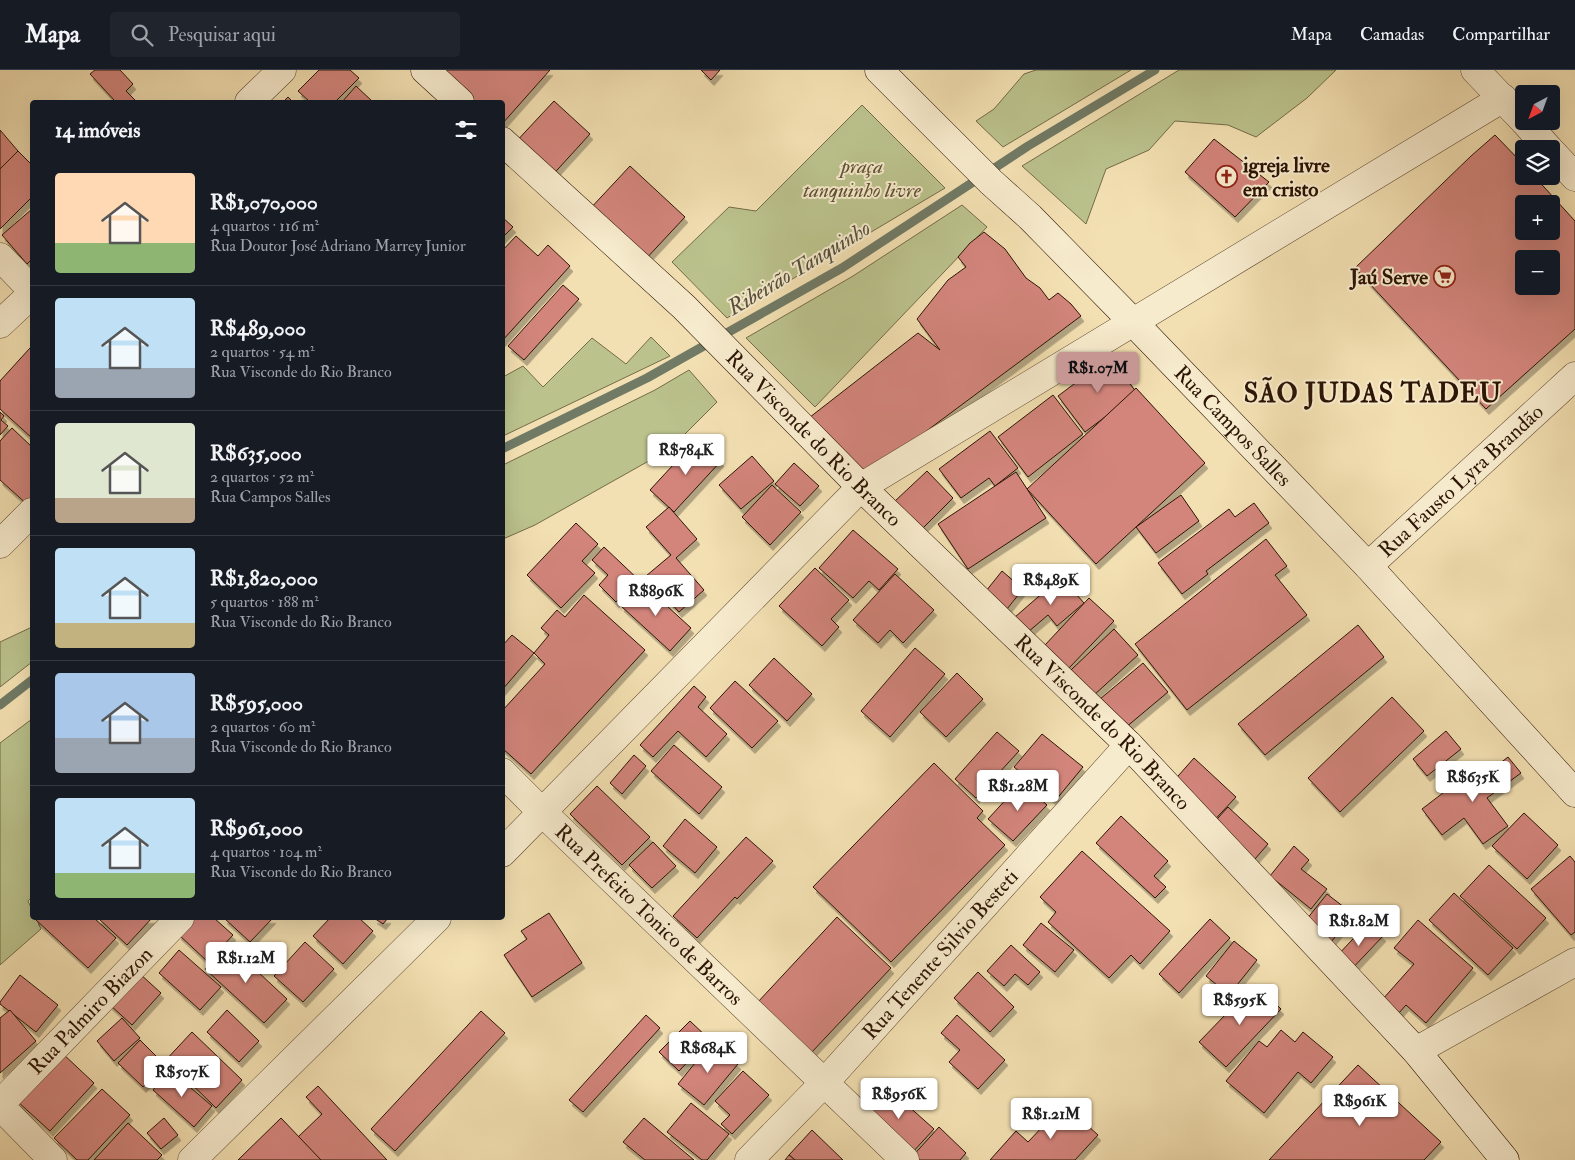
<!DOCTYPE html>
<html lang="pt">
<head>
<meta charset="utf-8">
<style>
	:root { --surface:#171b24; --page:#20242c; --text:#f1f3f6; --muted:#9ea1a6; --line:#363941; --accent:#c59692 }
	body { margin:0; font-family:"IM FELL Double Pica",serif; background:var(--page); color:var(--text); height:100vh; display:flex; flex-direction:column; font-size:19px; white-space:nowrap }
	* { box-sizing:border-box; margin:0 }
	p { font-size:16px; color:var(--muted) }
	.icon { flex:none; width:28px; height:28px; fill:none; stroke:currentColor; stroke-width:2; stroke-linecap:round; stroke-linejoin:round }
	.map { position:relative; flex:1; overflow:hidden }
	.drawer { position:absolute; left:30px; top:30px; width:475px; height:820px; display:flex; flex-direction:column; background:var(--surface); border-radius:5px; box-shadow:0 5px 20px #0002 }
	.drawer>* { flex:none }
	.needle { width:32px; rotate:221deg }
	.buttons { position:absolute; left:1515px; top:15px; display:grid; gap:10px }
	.buttons a { display:grid; place-items:center; width:45px; height:45px; border-radius:5px; background:var(--surface); box-shadow:0 5px 20px #0002; font-size:25px }
	.price { position:absolute; translate:-50% -42px; padding:0 11px; border-radius:5px; background:#fff; color:#222; font-size:16px; line-height:32px; filter:drop-shadow(0 1px 2px #0008) }
	.price::after { content:''; position:absolute; left:50%; top:30px; width:15px; height:11px; margin-left:-8px; background:inherit; clip-path:polygon(0 0,100% 0,50% 100%) }
	.price.on { background:var(--accent); color:#111 }
	ul { padding:0; list-style:none }
	li { display:flex; align-items:center; gap:15px; height:125px; padding:0 25px }
	li+li { border-top:1px solid var(--line) }
	li span { display:grid; place-items:center; flex:none; width:140px; height:100px; border-radius:5px; color:#555 }
	li>.icon { margin-inline-start:auto }
	span .icon { width:60px; height:60px; fill:#fffc; stroke-width:1 }
	li b { font-size:21px }
	h2 { display:flex; justify-content:space-between; align-items:center; height:60px; padding:0 25px; font-size:21px }
	header { display:flex; align-items:center; gap:30px; box-sizing:border-box; height:70px; padding:0 25px; background:var(--surface); border-bottom:1px solid var(--line) }
	header strong { font-size:24px }
	nav { display:flex; gap:28px; margin-inline-start:auto; font-size:18px }
	.search { width:350px; height:45px; background:var(--page); display:flex; align-items:center; gap:12px; box-sizing:border-box; padding:0 18px; border-radius:5px; color:var(--muted); font-size:19px }
	.map>svg:first-child { display:block }
	.green { fill:#bbc28c; stroke:#746b48 }
	.lines { fill:none; stroke-linecap:round; stroke-linejoin:round }
	.stream { stroke:#707a65; stroke-width:9 }
	.building { fill:#d3857c; stroke:#2c1404; fill-rule:evenodd; filter:url(#shadow) }
	.street-casing { stroke:#5e4730; stroke-width:29 }
	.secondary-casing { stroke:#2c1404; stroke-width:29 }
	.street { stroke:#f7ebcd; stroke-width:28 }
	.secondary { stroke:#f7ebcd; stroke-width:28 }
	.labels { text-anchor:middle; dominant-baseline:central; stroke-width:4; stroke-linejoin:round; paint-order:stroke }
	.poi-label { font-size:21px; font-weight:bold; fill:#2c1404; stroke:#f7ebcd; text-anchor:start }
	.park-label { font-size:21px; font-style:italic; fill:#5e5134; stroke:#f7ebcd }
	.street-label { font-size:21px; fill:#2c1404; stroke:#f7ebcd }
	.water-label { font-size:22px; font-style:italic; fill:#54503d; stroke:#f7ebcd }
	.district-label { font-size:26px; font-weight:bold; letter-spacing:1px; fill:#2c1404; stroke:#f7ebcd }
</style>
</head>
<body>
<header>
<strong>Mapa</strong>
<div class="search"><svg class="icon" aria-label="search" viewBox="0 0 24 24"><circle cx="10" cy="10" r="6"/><path d="M15 15l6 6"/></svg>Pesquisar aqui</div>
<nav><a>Mapa</a><a>Camadas</a><a>Compartilhar</a></nav>
</header>
<div class="map">
<svg width="1575" height="1090" viewBox="0 0 1575 1090">
	<defs>
		<filter id="shadow"><feDropShadow dx="3" dy="5.5" stdDeviation="0" flood-color="#0004"/></filter>
	</defs>
	<rect width="100%" height="100%" fill="#f3e0b2"/>
	<filter id="stains"><feTurbulence type="fractalNoise" baseFrequency=".004" numOctaves="4"/><feColorMatrix values="0 0 0 0 .2 0 0 0 0 .09 0 0 0 0 .02 0 0 0 .5 -.17"/></filter>
	<radialGradient id="worn" r=".72"><stop offset=".6" stop-color="#630" stop-opacity="0"/><stop offset="1" stop-color="#630" stop-opacity=".3"/></radialGradient>
	<g class="green">
		<polygon points="1036,0 1131,0 1003,77 976,51 994,39 1024,4"/>
		<polygon points="1179,0 1336,0 1307,28 1256,67 1228,55 1175,51 1149,80 1106,99 1086,154 1022,96"/>
		<polygon points="862,35 945,118 727,248 672,192 729,137 756,141"/>
		<polygon points="962,135 987,157 815,337 746,268 853,206"/>
		<polygon points="651,267 670,286 503,366 503,307 523,296 543,317 592,268 626,294"/>
		<polygon points="689,300 717,332 670,379 535,455 503,469 503,395 655,320"/>
		<polygon points="32,557 32,592 0,617 0,572"/>
		<polygon points="32,649 32,827 28,831 32,840 32,848 36,848 41,859 0,895 0,673"/>
	</g>
	<g class="lines">
		<g class="stream">
			<polyline points="502,379 647,308 842,198 1028,76 1155,0"/>
			<polyline points="0,635 32,610"/>
		</g>
	</g>
	<g class="building">
		<polygon points="95,0 120,0 133,14 126,21 137,32 111,32 114,30 90,4"/>
		<polygon points="319,0 350,0 359,8 335,32 310,32 298,21"/>
		<polygon points="435,0 550,0 502,54 502,32 475,32"/>
		<polygon points="701,0 720,0 711,10"/>
		<polygon points="356,16 373,32 342,32"/>
		<polygon points="288,27 293,32 283,32"/>
		<polygon points="554,31 590,64 548,110 512,76"/>
		<polygon points="0,60 18,81 0,99"/>
		<path d="M1495,65L1524,95V106H1534L1575,151V259L1486,339L1355,198L1471,86ZM1524,134H1551V161H1524ZM1524,189H1551V216H1524Z"/>
		<polygon points="1214,69 1269,112 1235,147 1185,102"/>
		<polygon points="18,81 32,95 32,127 0,159 0,99"/>
		<polygon points="630,96 685,147 643,192 588,141"/>
		<polygon points="32,139 32,189 27,194 2,165"/>
		<polygon points="502,147 513,157 502,168"/>
		<polygon points="984,162 1005,179 1026,208 1040,218 1049,230 1058,223 1071,234 1081,246 858,412 805,351 918,263 940,280 917,249 948,210 966,197 958,187 970,173"/>
		<polygon points="516,166 538,186 548,175 570,196 502,271 502,181"/>
		<polygon points="563,215 579,229 524,290 508,276"/>
		<polygon points="30,278 32,280 32,368 0,339 0,311"/>
		<polygon points="1110,287 1137,323 1085,362 1058,326"/>
		<polygon points="1136,318 1205,393 1096,494 1027,419"/>
		<polygon points="1053,325 1083,364 1028,407 998,367"/>
		<polygon points="0,342 4,346 1,350 8,356 0,365"/>
		<polygon points="12,358 32,377 32,432 29,436 0,410 0,371"/>
		<polygon points="990,361 1018,398 995,416 989,408 961,428 939,399"/>
		<polygon points="697,369 721,391 674,442 650,420"/>
		<polygon points="752,386 774,411 741,439 719,415"/>
		<polygon points="794,393 819,416 800,436 775,414"/>
		<polygon points="927,401 953,428 921,460 894,432"/>
		<polygon points="1016,402 1046,448 968,499 938,454"/>
		<polygon points="772,415 801,442 770,475 742,447"/>
		<polygon points="1181,425 1199,451 1156,483 1136,457"/>
		<polygon points="1254,433 1269,453 1206,501 1208,504 1182,524 1158,493 1229,439 1235,447"/>
		<polygon points="669,437 697,469 676,488 704,520 679,542 646,506 671,485 646,457"/>
		<polygon points="576,453 598,474 582,491 595,503 561,538 527,505"/>
		<polygon points="853,460 898,499 879,520 869,511 853,528 819,498"/>
		<polygon points="1266,469 1287,496 1275,505 1307,545 1187,640 1135,574"/>
		<polygon points="604,477 641,512 632,521 629,518 616,532 599,515 608,505 592,490"/>
		<polygon points="815,498 849,530 831,549 839,557 822,576 779,536"/>
		<polygon points="1002,501 1023,519 1007,539 986,521"/>
		<polygon points="895,504 934,540 903,573 890,560 878,573 853,550"/>
		<polygon points="1061,507 1084,533 1057,556 1048,545 1028,562 1015,547"/>
		<polygon points="642,513 691,558 670,581 621,536"/>
		<polygon points="584,525 645,580 531,704 502,678 502,641 545,594 534,583 549,565 541,558 557,540 565,547"/>
		<polygon points="1089,528 1114,551 1069,598 1045,575"/>
		<polygon points="1358,555 1384,587 1265,685 1238,654"/>
		<polygon points="1114,559 1138,585 1094,625 1071,600"/>
		<polygon points="512,565 534,583 502,620 502,576"/>
		<polygon points="915,578 945,604 890,667 861,641"/>
		<polygon points="774,588 812,624 787,651 749,615"/>
		<polygon points="1143,593 1168,622 1125,658 1100,629"/>
		<polygon points="957,603 983,629 946,667 920,642"/>
		<polygon points="735,611 778,651 752,678 710,638"/>
		<polygon points="694,616 706,627 698,637 727,664 706,687 678,661 653,687 640,675"/>
		<polygon points="1392,627 1424,661 1340,742 1308,708"/>
		<polygon points="1446,661 1461,679 1427,706 1413,689"/>
		<polygon points="997,662 1019,681 976,728 955,709"/>
		<polygon points="1042,664 1083,697 1055,731 1014,697"/>
		<polygon points="674,675 722,717 699,744 651,701"/>
		<polygon points="634,685 646,696 622,724 610,713"/>
		<polygon points="1508,687 1521,703 1487,728 1508,756 1483,774 1464,748 1442,765 1422,739 1469,703 1476,712"/>
		<polygon points="1194,688 1236,727 1207,758 1171,714"/>
		<polygon points="934,693 983,741 977,748 1005,775 891,892 813,817"/>
		<polygon points="1022,712 1047,735 1013,771 988,749"/>
		<polygon points="597,716 650,767 622,795 570,744"/>
		<polygon points="1228,737 1268,774 1248,797 1208,759"/>
		<polygon points="1524,743 1558,775 1527,809 1492,776"/>
		<polygon points="1121,746 1168,791 1154,806 1166,817 1155,828 1096,773"/>
		<polygon points="685,749 717,777 695,803 663,776"/>
		<polygon points="746,767 773,791 737,829 735,827 697,868 673,846"/>
		<polygon points="653,772 676,796 652,818 629,795"/>
		<polygon points="1294,776 1309,790 1301,799 1327,819 1311,839 1270,806"/>
		<polygon points="1082,781 1170,861 1140,894 1131,885 1109,908 1048,852 1056,842 1040,827"/>
		<polygon points="1570,786 1575,792 1575,862 1571,865 1531,819"/>
		<polygon points="1489,795 1546,848 1517,879 1460,826"/>
		<polygon points="1454,823 1513,878 1488,905 1429,850"/>
		<polygon points="1327,824 1353,844 1328,876 1302,855"/>
		<polygon points="549,843 582,893 532,927 504,885 527,869 521,861"/>
		<polygon points="837,847 891,898 811,983 757,933"/>
		<polygon points="36,848 94,848 116,868 88,898 35,849"/>
		<polygon points="98,848 152,848 127,875"/>
		<polygon points="194,848 214,848 233,865 208,892 178,864"/>
		<polygon points="224,848 273,848 250,872"/>
		<polygon points="330,848 359,848 373,861 343,894 313,866"/>
		<polygon points="374,848 388,848 383,854"/>
		<polygon points="1210,849 1230,868 1179,923 1159,904"/>
		<polygon points="1418,850 1473,898 1426,953 1406,935 1398,944 1382,930 1414,894 1394,878"/>
		<polygon points="1041,853 1074,880 1055,902 1023,875"/>
		<polygon points="1368,853 1383,866 1349,902 1335,888"/>
		<polygon points="1234,871 1257,890 1229,925 1206,906"/>
		<polygon points="305,872 334,899 303,932 274,906"/>
		<polygon points="228,874 287,929 264,953 205,899"/>
		<polygon points="1011,875 1040,902 1028,915 1015,904 1004,916 987,901"/>
		<polygon points="179,880 221,917 200,940 159,903"/>
		<polygon points="978,902 1014,937 990,962 954,928"/>
		<polygon points="139,903 161,923 132,955 109,934"/>
		<polygon points="20,905 58,935 36,962 0,934 0,932"/>
		<polygon points="1255,914 1281,939 1226,997 1199,972"/>
		<polygon points="10,940 36,971 0,1003 0,948"/>
		<polygon points="227,940 259,971 239,992 207,962"/>
		<polygon points="481,941 505,963 395,1081 371,1059"/>
		<polygon points="646,945 660,958 583,1042 569,1030"/>
		<polygon points="957,945 1005,990 978,1019 949,992 960,980 941,963"/>
		<polygon points="122,948 140,968 114,991 97,971"/>
		<polygon points="690,951 709,969 679,1001 659,982"/>
		<polygon points="1281,960 1295,972 1303,962 1333,987 1311,1013 1298,1002 1264,1043 1226,1011 1259,971 1267,977"/>
		<polygon points="192,962 242,1010 216,1038 168,991 143,1017 118,993 140,970 163,993"/>
		<polygon points="712,972 738,994 704,1035 678,1014"/>
		<polygon points="62,983 94,1013 50,1061 17,1031"/>
		<polygon points="1358,995 1441,1072 1424,1090 1269,1090"/>
		<polygon points="170,1000 212,1036 194,1057 153,1020"/>
		<polygon points="743,1001 769,1025 732,1064 721,1054 730,1045 715,1031"/>
		<polygon points="318,1016 387,1090 319,1090 298,1067 322,1044 306,1027"/>
		<polygon points="887,1017 934,1059 911,1084 865,1041"/>
		<polygon points="102,1019 130,1045 88,1090 77,1090 54,1068"/>
		<polygon points="691,1033 729,1064 707,1090 702,1090 667,1062"/>
		<polygon points="1064,1034 1098,1065 1075,1090 990,1090 1016,1061 1028,1072"/>
		<polygon points="164,1048 178,1065 161,1079 147,1063"/>
		<polygon points="281,1048 321,1090 238,1090"/>
		<polygon points="644,1048 694,1090 645,1090 623,1072"/>
		<polygon points="128,1053 162,1085 157,1090 94,1090"/>
		<polygon points="939,1057 966,1083 960,1090 911,1090 910,1089"/>
		<polygon points="812,1060 843,1090 795,1090 789,1085"/>
		<polygon points="789,1085 795,1090 785,1090"/>
	</g>
	<g class="lines">
		<defs>
			<g id="street">
				<polyline points="1475,0 1524,51"/>
				<polyline points="249,32 282,0"/>
				<polyline points="1524,51 1549,79"/>
				<polyline points="1551,81 1575,107"/>
				<polyline points="0,187 32,220"/>
				<polyline points="0,254 32,224"/>
				<polyline points="0,474 32,442"/>
				<path id="s1" d="M1368,496L1575,306"/>
				<path id="s2" d="M502,702L543,743L905,1090"/>
				<polyline points="502,783 861,417 1503,28"/>
				<polyline points="1416,981 1575,892"/>
				<path id="s3" d="M0,1034L180,848"/>
				<polyline points="0,1036 53,1090"/>
				<polyline points="192,1090 437,848"/>
				<path id="s4" d="M749,1090L825,1012L1129,675"/>
			</g>
			<g id="secondary">
				<polyline points="425,0 460,32"/>
				<path id="s5" d="M879,0L991,112L1030,147L1133,252L1368,496L1575,723"/>
				<path id="s6" d="M502,71L684,237L861,417L1129,675L1416,981L1505,1090"/>
			</g>
		</defs>
		<use href="#street" class="street-casing"/>
		<use href="#secondary" class="secondary-casing"/>
		<use href="#street" class="street"/>
		<use href="#secondary" class="secondary"/>
	</g>
	<defs>
		<symbol id="church-ring" viewBox="-11 -11 22 22"><circle r="9.5" fill="#f7ebcd" stroke="#8f2418" stroke-width="1.5"/><path d="M-1.2-6h2.4v3.5h3.3v2.4h-3.3V6h-2.4V-.1h-3.3v-2.4h3.3Z" fill="#8f2418"/></symbol>
		<symbol id="supermarket-ring" viewBox="-11 -11 22 22"><circle r="9.5" fill="#f7ebcd" stroke="#8f2418" stroke-width="1.5"/><path d="M-6-5.5h2.5l.6 2H6L4.5 2H-2.5L-4.4-4H-6ZM-1.5 3.2a1.3 1.3 0 1 0 .1 0ZM3 3.2a1.3 1.3 0 1 0 .1 0Z" fill="#8f2418"/></symbol>
	</defs>
	<g fill-rule="evenodd">
		<use href="#church-ring" x="1214" y="94" width="25" height="25"/>
		<use href="#supermarket-ring" x="1432" y="194" width="25" height="25"/>
	</g>
	<g class="labels">
		<g class="poi-label">
			<text x="1243" y="95">igreja livre<tspan x="1243" dy="24">em cristo</tspan></text>
			<text x="1428" y="207" text-anchor="end">Jaú Serve</text>
		</g>
		<g class="park-label">
			<text x="862" y="96">praça<tspan x="862" dy="24">tanquinho livre</tspan></text>
		</g>
		<g class="street-label">
			<text stroke="none"><textPath href="#s5" startOffset="502">Rua Campos Salles</textPath></text>
			<text stroke="none"><textPath href="#s6" startOffset="431">Rua Visconde do Rio Branco</textPath></text>
			<text stroke="none"><textPath href="#s1" startOffset="126">Rua Fausto Lyra Brandão</textPath></text>
			<text stroke="none"><textPath href="#s6" startOffset="836">Rua Visconde do Rio Branco</textPath></text>
			<text stroke="none"><textPath href="#s2" startOffset="205">Rua Prefeito Tonico de Barros</textPath></text>
			<text stroke="none"><textPath href="#s4" startOffset="281">Rua Tenente Silvio Besteti</textPath></text>
			<text stroke="none"><textPath href="#s3" startOffset="130">Rua Palmiro Biazon</textPath></text>
		</g>
		<g class="water-label">
			<text transform="translate(799 198) rotate(-31)">Ribeirão Tanquinho</text>
		</g>
		<g class="district-label">
			<text x="1373" y="324">SÃO JUDAS TADEU</text>
		</g>
	</g>
	<rect width="100%" height="100%" filter="url(#stains)"/>
	<rect width="100%" height="100%" fill="url(#worn)"/>
</svg>
<div class="buttons">
<a><svg class="needle" viewBox="-14 -14 28 28"><path d="M0-13l5 13h-10z" fill="#e53935"/><path d="M0 13l5-13h-10z" fill="#9ea1a6"/></svg></a>
<a><svg class="icon" aria-label="layers" viewBox="0 0 24 24"><path d="M12 4l9 5-9 5-9-5zM3 14l9 5 9-5"/></svg></a>
<a>+</a>
<a>−</a>
</div>
<b class="price on" style="left:1098px;top:324px">R$1.07M</b>
<b class="price" style="left:686px;top:406px">R$784K</b>
<b class="price" style="left:1051px;top:536px">R$489K</b>
<b class="price" style="left:656px;top:547px">R$896K</b>
<b class="price" style="left:1473px;top:733px">R$635K</b>
<b class="price" style="left:1018px;top:742px">R$1.28M</b>
<b class="price" style="left:1359px;top:877px">R$1.82M</b>
<b class="price" style="left:246px;top:914px">R$1.12M</b>
<b class="price" style="left:1240px;top:956px">R$595K</b>
<b class="price" style="left:708px;top:1004px">R$684K</b>
<b class="price" style="left:182px;top:1028px">R$507K</b>
<b class="price" style="left:899px;top:1050px">R$956K</b>
<b class="price" style="left:1360px;top:1057px">R$961K</b>
<b class="price" style="left:1051px;top:1070px">R$1.21M</b>
<section class="drawer">
<h2>14 imóveis<svg class="icon" aria-label="filters" viewBox="0 0 24 24"><path d="M4 7h16M4 17h16"/><circle cx="9" cy="7" r="2"/><circle cx="15" cy="17" r="2"/></svg></h2>
<ul>
<li><span style="background:linear-gradient(#ffd9b3 70%,#8fb573 0)"><svg class="icon" aria-label="home" viewBox="0 0 24 24"><path d="M3 11l9-7 9 7M6 9v11h12V9"/></svg></span><div><b>R$1,070,000</b><p>4 quartos · 116 m²</p><p>Rua Doutor José Adriano Marrey Junior</p></div></li>
<li><span style="background:linear-gradient(#bfe0f5 70%,#9aa5b1 0)"><svg class="icon" aria-label="home" viewBox="0 0 24 24"><path d="M3 11l9-7 9 7M6 9v11h12V9"/></svg></span><div><b>R$489,000</b><p>2 quartos · 54 m²</p><p>Rua Visconde do Rio Branco</p></div></li>
<li><span style="background:linear-gradient(#dfe7d0 75%,#b9a48a 0)"><svg class="icon" aria-label="home" viewBox="0 0 24 24"><path d="M3 11l9-7 9 7M6 9v11h12V9"/></svg></span><div><b>R$635,000</b><p>2 quartos · 52 m²</p><p>Rua Campos Salles</p></div></li>
<li><span style="background:linear-gradient(#bfe0f5 75%,#c2b280 0)"><svg class="icon" aria-label="home" viewBox="0 0 24 24"><path d="M3 11l9-7 9 7M6 9v11h12V9"/></svg></span><div><b>R$1,820,000</b><p>5 quartos · 188 m²</p><p>Rua Visconde do Rio Branco</p></div></li>
<li><span style="background:linear-gradient(#a9c7e8 65%,#9aa5b1 0)"><svg class="icon" aria-label="home" viewBox="0 0 24 24"><path d="M3 11l9-7 9 7M6 9v11h12V9"/></svg></span><div><b>R$595,000</b><p>2 quartos · 60 m²</p><p>Rua Visconde do Rio Branco</p></div></li>
<li><span style="background:linear-gradient(#bfe0f5 75%,#8fb573 0)"><svg class="icon" aria-label="home" viewBox="0 0 24 24"><path d="M3 11l9-7 9 7M6 9v11h12V9"/></svg></span><div><b>R$961,000</b><p>4 quartos · 104 m²</p><p>Rua Visconde do Rio Branco</p></div></li>
</ul>
</section>
</div>
</body>
</html>
